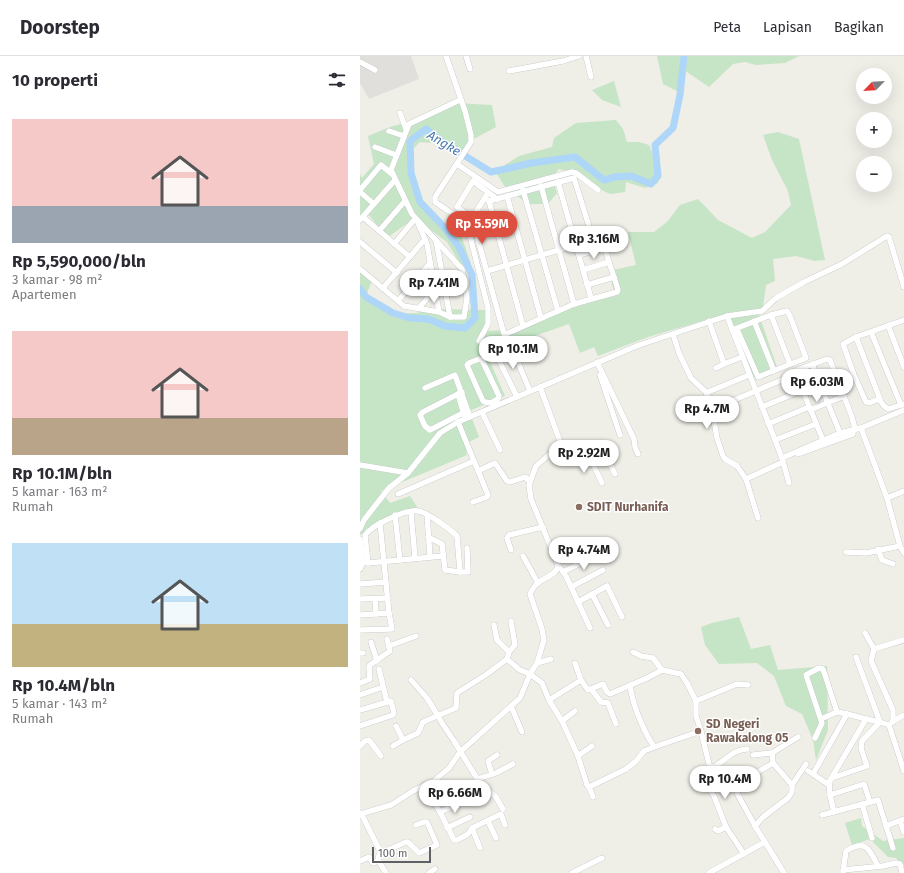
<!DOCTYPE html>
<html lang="id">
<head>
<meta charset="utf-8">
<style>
	:root { --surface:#fff; --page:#f7f7f7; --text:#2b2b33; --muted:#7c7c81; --line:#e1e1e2; --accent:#dd503f }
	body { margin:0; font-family:"Fira Sans",sans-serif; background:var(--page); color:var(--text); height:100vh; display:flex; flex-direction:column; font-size:15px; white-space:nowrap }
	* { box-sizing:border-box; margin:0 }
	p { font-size:13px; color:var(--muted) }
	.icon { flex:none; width:22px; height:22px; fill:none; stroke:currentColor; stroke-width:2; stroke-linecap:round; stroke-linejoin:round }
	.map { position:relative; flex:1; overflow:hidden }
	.sheet { display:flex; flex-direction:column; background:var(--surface); width:360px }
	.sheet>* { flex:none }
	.needle { width:26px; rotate:245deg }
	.fabs { position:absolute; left:496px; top:12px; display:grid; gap:8px }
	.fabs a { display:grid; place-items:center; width:36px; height:36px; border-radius:50%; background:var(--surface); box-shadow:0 4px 16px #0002; font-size:20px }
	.scale { position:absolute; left:12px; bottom:10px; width:59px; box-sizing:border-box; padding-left:4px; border:2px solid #5e6166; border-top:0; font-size:11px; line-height:14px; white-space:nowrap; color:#5e6166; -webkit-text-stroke:3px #fff; paint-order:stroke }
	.price { position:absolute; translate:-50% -34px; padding:0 9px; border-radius:14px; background:#fff; color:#222; font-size:13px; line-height:26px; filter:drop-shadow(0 1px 2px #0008) }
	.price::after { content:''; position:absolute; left:50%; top:24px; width:12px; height:9px; margin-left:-6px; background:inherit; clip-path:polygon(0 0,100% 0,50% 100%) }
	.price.on { background:var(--accent); color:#fff }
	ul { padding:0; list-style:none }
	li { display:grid; align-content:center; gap:8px; height:212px; padding:0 12px }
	li span { display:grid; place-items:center; height:124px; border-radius:0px; color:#555 }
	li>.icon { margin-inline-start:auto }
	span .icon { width:72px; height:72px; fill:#fffc; stroke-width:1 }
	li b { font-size:17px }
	h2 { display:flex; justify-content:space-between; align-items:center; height:48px; padding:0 12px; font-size:17px }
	header { display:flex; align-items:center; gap:24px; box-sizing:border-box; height:56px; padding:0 20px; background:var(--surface); border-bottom:1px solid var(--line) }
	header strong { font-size:19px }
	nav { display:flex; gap:22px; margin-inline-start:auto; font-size:14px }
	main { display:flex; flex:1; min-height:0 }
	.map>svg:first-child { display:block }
	.industrial { fill:#e1dfdb }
	.green { fill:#c5e5c6 }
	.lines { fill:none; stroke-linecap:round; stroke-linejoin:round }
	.river { stroke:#add6f9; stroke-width:7 }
	.minor-casing { stroke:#b7b8bc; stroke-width:6 }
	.minor { stroke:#fff; stroke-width:5.5 }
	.education-dot { fill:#8d6e63; stroke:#fff; stroke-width:1.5 }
	.labels { text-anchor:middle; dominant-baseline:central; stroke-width:3; stroke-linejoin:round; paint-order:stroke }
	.education-label { font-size:12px; font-weight:bold; fill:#785e54; stroke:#fff; text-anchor:start }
	.water-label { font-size:13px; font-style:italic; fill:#4a77ab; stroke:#fff }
</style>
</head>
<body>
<header>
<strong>Doorstep</strong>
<nav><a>Peta</a><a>Lapisan</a><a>Bagikan</a></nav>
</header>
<main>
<section class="sheet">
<h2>10 properti<svg class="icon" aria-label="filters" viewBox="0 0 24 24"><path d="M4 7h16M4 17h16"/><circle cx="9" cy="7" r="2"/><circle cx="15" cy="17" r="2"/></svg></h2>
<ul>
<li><span style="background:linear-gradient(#f6c9c9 70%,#9aa5b1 0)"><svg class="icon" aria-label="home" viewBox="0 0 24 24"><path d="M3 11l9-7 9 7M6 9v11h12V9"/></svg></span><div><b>Rp 5,590,000/bln</b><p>3 kamar · 98 m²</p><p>Apartemen</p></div></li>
<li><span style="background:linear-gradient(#f6c9c9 70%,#b9a48a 0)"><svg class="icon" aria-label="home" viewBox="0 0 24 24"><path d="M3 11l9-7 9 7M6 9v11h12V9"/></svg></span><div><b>Rp 10.1M/bln</b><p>5 kamar · 163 m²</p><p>Rumah</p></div></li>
<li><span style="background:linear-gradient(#bfe0f5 65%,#c2b280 0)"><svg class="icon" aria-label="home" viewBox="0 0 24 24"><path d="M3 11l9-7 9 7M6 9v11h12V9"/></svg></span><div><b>Rp 10.4M/bln</b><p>5 kamar · 143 m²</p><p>Rumah</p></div></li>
</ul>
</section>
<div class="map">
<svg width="544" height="817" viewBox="0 0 544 817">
	<rect width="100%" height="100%" fill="#efeee7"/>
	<polygon class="industrial" points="0,0 51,0 59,23 9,43 0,27"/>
	<g class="green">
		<polygon points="297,0 439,0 425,7 396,9 385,6 373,8 349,31 324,14 321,37 303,28"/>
		<polygon points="254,25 261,51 242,44 232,34"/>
		<polygon points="95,47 132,49 136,71 110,85 102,102 72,87 60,86 53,93 53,125 69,157 102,182 111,208 101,209 87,186 61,167 56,161 27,182 9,159 0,166 0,118 2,122 14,108 8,80 30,71 66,61"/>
		<polygon points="256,64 263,73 267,86 279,86 289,89 300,115 298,127 285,132 266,126 265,136 250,138 229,128 219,118 199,113 192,122 197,137 188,148 168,148 145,131 135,115 159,100 192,91 194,82 216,67"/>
		<polygon points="418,76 439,83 465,204 455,205 436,200 413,203 415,225 406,229 403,251 398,256 418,314 391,323 366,258 288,281 238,300 234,291 220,297 209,268 152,288 143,285 132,290 128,301 145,340 109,355 119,381 105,388 107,399 21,435 30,447 50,440 59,454 24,462 0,479 0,213 12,224 5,243 32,258 57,257 69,253 125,254 127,275 144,274 153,276 225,247 255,240 249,215 276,209 268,176 294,176 307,166 320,149 338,143 358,164 392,182 405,176 431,149 428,135 412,104 403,79"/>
		<polygon points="379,561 391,593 410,589 418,614 467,610 468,674 456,704 453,684 442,658 426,650 414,620 397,607 359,608 345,589 341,571 352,567"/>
		<polygon points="501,762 502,770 523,785 544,782 544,808 541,809 536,802 528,801 510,783 492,789 485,767"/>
	</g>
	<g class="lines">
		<polyline class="river" points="0,233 6,241 33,257 50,262 68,263 85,270 105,272 115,262 112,219 99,191 84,171 60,146 51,117 50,85 66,73 78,83 131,116 150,112 171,107 215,101 244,124 255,121 271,120 291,128 298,120 295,89 313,72 320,39 324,0"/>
		<defs>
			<g id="minor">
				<polyline points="86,0 105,55 111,79 111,86 75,141 75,146 105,166 108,172 128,252 128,268 119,285"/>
				<polyline points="106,0 110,13"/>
				<polyline points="226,0 231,21"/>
				<polyline points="0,6 15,14"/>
				<polyline points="149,15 203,5 219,0"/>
				<polyline points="40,57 46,73"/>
				<polyline points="29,75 44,80"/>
				<polyline points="15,91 36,99"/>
				<polyline points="97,108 138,136 212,116 216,117 238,134"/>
				<polyline points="198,126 231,242"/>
				<polyline points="181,130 214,248"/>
				<polyline points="0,134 21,109 32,118"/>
				<polyline points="163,134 198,255"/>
				<polyline points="0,136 14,148"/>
				<polyline points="147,140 181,262"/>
				<polyline points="125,142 129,145 214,122 232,180 215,185"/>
				<polyline points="137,143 113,125 97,151 112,162 144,278 146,278 214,248 257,236 258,234 254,221 227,229"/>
				<polyline points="129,145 163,270"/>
				<polyline points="3,161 50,201"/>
				<polyline points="112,162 126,140"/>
				<polyline points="0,164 35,124"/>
				<polyline points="58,167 67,188 79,256"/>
				<polyline points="19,175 45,145"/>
				<polyline points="232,180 240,177 249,206"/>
				<polyline points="76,184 90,261"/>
				<polyline points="0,186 37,217"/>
				<polyline points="34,188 55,163"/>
				<polyline points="219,199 244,192"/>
				<polyline points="0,213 44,250 79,256 90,261 104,261 107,242 102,213 52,158 31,114 49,68 100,44"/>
				<polyline points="223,214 249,206 254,221"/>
				<polyline points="127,215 216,189"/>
				<polyline points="23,232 65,183"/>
				<polyline points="38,245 70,207"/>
				<polyline points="59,252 75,233"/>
				<polyline points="411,259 430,308"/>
				<polyline points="367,260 422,402 429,427"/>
				<polyline points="544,264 496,281 483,288 494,319 506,346 509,347 519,343 524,350 528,353 544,348"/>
				<polyline points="349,265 364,308 382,301"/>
				<polyline points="394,265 414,315"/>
				<polyline points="528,269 544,311"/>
				<polyline points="372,274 411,259 427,255 430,260 446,302 398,321 377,273"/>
				<polyline points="511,276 541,349"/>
				<polyline points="313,278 319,297 331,322 346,336 352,353 357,382 363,400 365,403 377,410 386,423 398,462"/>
				<polyline points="496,281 520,343"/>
				<polyline points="134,294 157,341"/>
				<polyline points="136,298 150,291 152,292 170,335"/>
				<polygon points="119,303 122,304 139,340 138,343 131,347 125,346 123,345 107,309 109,307"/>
				<polyline points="237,306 274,383 275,391 278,398"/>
				<polyline points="452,308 480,377"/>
				<polyline points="356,312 364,308"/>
				<polyline points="436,318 463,384"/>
				<polyline points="240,319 260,379"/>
				<polyline points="65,332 95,319 110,361"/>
				<polyline points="102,336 63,356 60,359 65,370 70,374 103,357"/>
				<polyline points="348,336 389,319"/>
				<polyline points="98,338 104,359"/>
				<polyline points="402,351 443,334"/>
				<polyline points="355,352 436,318 437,314 467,303 470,304 492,361 495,373"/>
				<polyline points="450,354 484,340"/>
				<polyline points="122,356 140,394"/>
				<polyline points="98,366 128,439 127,441 113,446"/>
				<polyline points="408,368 449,351"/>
				<polyline points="501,372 527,442 540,490 544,497"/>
				<polyline points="415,384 456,368"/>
				<polyline points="201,388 214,388 224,410 254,397"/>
				<polyline points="438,398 493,378 493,374"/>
				<polyline points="246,400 255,418"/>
				<polyline points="422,402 480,377 501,372 544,354"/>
				<polyline points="232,406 242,427"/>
				<polyline points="0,409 48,417"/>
				<polyline points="118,415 135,407 147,425 150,426 165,421 170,425"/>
				<polyline points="386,423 423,406"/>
				<polyline points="38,438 114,405"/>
				<polyline points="527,442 544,435"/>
				<polyline points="51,456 55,502"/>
				<polyline points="67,458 70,501"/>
				<polyline points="35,459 40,504"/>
				<polyline points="0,473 4,464 29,432 48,417 80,377 98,366 279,289 367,260 402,255 416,242 444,226 482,208 527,180 529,181 544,231"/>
				<polyline points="0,483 3,506 0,513"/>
				<polyline points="518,493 522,504 533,508"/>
				<polyline points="151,494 147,482 149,479 183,471"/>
				<polyline points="486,496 506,497 540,490"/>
				<polyline points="163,500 178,527"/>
				<polyline points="3,506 8,507 83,500"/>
				<path d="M8,507L5,479C12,469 46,453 58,455C67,456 91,474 97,480L100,516L85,514L82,488L68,481"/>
				<polyline points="198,509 206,520 230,572"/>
				<polyline points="100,516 108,516 107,492"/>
				<polyline points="203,516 236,499"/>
				<polyline points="0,528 26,526"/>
				<polyline points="211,531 243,514"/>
				<polyline points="232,538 248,569"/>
				<polyline points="0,543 28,542"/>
				<polyline points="15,543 16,558"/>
				<polyline points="218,546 247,530 262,561"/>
				<polyline points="0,559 29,557"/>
				<polyline points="134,569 137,584 149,596"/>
				<polyline points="0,574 32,573 29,557 20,467"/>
				<polyline points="505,577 514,593"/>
				<polyline points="11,586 17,605"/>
				<polyline points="29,590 56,580"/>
				<polyline points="273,596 281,600 293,602 302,614"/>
				<polyline points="0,597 3,597"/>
				<polyline points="147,603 160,614 170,618 182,627 189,644 202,665 218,700 227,729 229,731 233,741"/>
				<polyline points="177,607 191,603"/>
				<polyline points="215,607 221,624"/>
				<polyline points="19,613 27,646"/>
				<polyline points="51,624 67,642 78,660"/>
				<polyline points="0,627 10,623 9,611 10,609 30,595 27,583"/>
				<path d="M270,629C273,650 283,673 294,691"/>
				<polyline points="231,633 241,646 248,647 256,668"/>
				<polyline points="0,639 23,631"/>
				<polyline points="189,644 221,624 228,634 243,628 247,636 250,638 287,622 302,614 321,618 327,627 336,645 336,660 341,675 350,712 349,733 354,740 366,771 384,798"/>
				<polyline points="336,645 377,628 388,629"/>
				<polyline points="151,650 162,676"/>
				<polyline points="0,654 31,645 34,657 33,659 0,670"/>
				<polyline points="78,660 82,667 94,685 121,729 136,741 143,753"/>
				<polyline points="461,663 477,656"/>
				<polyline points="202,665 215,655"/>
				<polyline points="532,666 544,659"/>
				<polyline points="533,666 533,654 511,605 514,593 544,584"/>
				<polyline points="36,670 43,684"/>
				<polyline points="455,682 462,667 446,619 459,612 463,613 477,656 487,658"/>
				<polyline points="0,690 5,685 9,684 21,700"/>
				<polyline points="33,690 43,684 58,677 63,666 96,652 97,637 127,618 147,603 149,596 155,589 151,565"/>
				<polyline points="393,699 412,697"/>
				<polyline points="218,700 232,690"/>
				<path d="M350,712C365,708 369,694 387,693"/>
				<polyline points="448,715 453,718 469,729"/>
				<path d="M349,717C359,718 368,721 378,722C387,723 405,712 413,707"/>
				<polyline points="132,718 128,705 137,699"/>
				<polyline points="453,718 487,658 506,663"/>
				<polyline points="472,721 506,663 520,666 496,601"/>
				<polyline points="377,722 377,735 378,739 395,770"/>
				<polyline points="117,723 136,717 153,708"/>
				<polyline points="432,729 446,708"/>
				<polyline points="63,730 80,756 94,784 97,784 108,778 112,772 141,758 145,769"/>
				<polyline points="229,731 266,713 276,705 284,695 294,691 341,675"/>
				<polyline points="470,739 469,726 472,722 507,710 501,692 502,685 520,666 529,669 544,715"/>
				<polyline points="502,748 512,782"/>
				<polyline points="80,756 104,745"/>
				<polyline points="474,756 470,739 504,728 510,746"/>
				<polyline points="1,757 21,797"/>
				<path d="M0,758L31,749L53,735L74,725L89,712L100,696L160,642L170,618L177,607L184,584L182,573L170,538C172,534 175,529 178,527C185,521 197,519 198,509L171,443L169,429L176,410L191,397L201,390V388L180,331"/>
				<polyline points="462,759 518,744 533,792"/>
				<polyline points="128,765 136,782"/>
				<polyline points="540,765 544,776"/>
				<polyline points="526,770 544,763"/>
				<polyline points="87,772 110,761"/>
				<polyline points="112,772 120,792"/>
				<polyline points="355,773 358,775 366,771"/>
				<polyline points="405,786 424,817"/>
				<polyline points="0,805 9,801 13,807 19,805"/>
				<polyline points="483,814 523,810 536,807 540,808 542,817"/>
				<path d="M483,816L486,795C506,783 509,793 518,810"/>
				<polyline points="26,817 18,804 19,799 21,797 46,786 48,786 59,797 77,789 67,766 64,766 56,769"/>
				<polyline points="69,817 75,813"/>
				<polyline points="212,817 242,802"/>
				<polyline points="349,817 405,786 395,770 403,761 428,742 432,736 432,729 413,707 412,697 438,681"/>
			</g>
		</defs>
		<use href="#minor" class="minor-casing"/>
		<use href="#minor" class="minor"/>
	</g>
	<g class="education-dot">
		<circle cx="219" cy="451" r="4"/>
		<circle cx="338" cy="675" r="4"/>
	</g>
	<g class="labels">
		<g class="education-label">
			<text x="227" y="451">SDIT Nurhanifa</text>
			<text x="346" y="668">SD Negeri<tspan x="346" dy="14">Rawakalong 05</tspan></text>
		</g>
		<g class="water-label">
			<text transform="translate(84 87) rotate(31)">Angke</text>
		</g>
	</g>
</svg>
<div class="fabs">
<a><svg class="needle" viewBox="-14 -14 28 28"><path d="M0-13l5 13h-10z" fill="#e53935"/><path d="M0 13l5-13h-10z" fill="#7c7c81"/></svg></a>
<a>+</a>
<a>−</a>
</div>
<div class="scale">100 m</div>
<b class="price on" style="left:122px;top:189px">Rp 5.59M</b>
<b class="price" style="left:234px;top:204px">Rp 3.16M</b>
<b class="price" style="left:74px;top:248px">Rp 7.41M</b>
<b class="price" style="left:153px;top:314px">Rp 10.1M</b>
<b class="price" style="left:457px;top:347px">Rp 6.03M</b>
<b class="price" style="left:347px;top:374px">Rp 4.7M</b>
<b class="price" style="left:224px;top:418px">Rp 2.92M</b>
<b class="price" style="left:224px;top:515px">Rp 4.74M</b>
<b class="price" style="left:365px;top:744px">Rp 10.4M</b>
<b class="price" style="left:95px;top:758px">Rp 6.66M</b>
</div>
</main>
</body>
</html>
